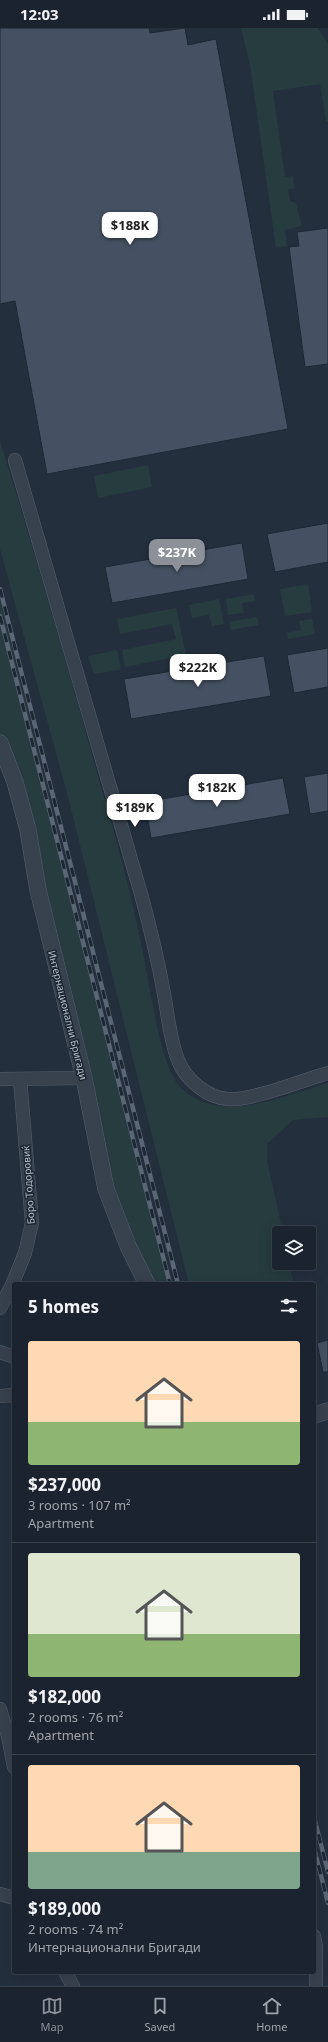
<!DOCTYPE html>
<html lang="en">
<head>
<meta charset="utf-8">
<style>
	:root { --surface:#1b232e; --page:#282f3a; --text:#f1f3f6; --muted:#a0a4aa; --line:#39404a; --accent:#8c9099 }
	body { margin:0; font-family:"Noto Sans",sans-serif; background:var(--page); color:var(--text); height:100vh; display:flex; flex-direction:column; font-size:15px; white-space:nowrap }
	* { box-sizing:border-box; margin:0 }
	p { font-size:13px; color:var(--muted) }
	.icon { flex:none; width:22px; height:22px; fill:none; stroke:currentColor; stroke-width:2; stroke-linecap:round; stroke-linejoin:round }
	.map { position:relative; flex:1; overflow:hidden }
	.details { position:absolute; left:12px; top:1254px; width:304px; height:692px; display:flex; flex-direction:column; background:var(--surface); border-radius:4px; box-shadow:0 4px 16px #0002,0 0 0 1px var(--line) }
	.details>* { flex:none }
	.fabs { position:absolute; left:272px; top:1198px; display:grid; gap:8px }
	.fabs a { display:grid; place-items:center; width:44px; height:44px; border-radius:4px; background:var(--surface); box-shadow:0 4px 16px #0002,0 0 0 1px var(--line); font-size:20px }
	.price { position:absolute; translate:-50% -34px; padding:0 9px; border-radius:8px; background:#fff; color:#222; font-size:13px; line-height:26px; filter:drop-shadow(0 1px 2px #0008) }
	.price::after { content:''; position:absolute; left:50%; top:24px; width:12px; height:9px; margin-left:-6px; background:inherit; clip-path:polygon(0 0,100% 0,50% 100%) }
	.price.on { background:var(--accent); color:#fff }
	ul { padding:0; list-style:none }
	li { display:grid; align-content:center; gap:8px; height:212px; padding:0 16px }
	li+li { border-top:1px solid var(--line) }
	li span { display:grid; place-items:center; height:124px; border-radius:4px; color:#555 }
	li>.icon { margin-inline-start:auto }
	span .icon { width:72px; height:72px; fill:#fffc; stroke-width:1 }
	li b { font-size:17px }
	h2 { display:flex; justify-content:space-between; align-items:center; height:48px; padding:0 16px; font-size:17px }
	.status { display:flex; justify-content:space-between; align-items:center; height:28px; padding:0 20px; background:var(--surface); direction:ltr }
	.status svg { height:11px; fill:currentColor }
	.tabs { display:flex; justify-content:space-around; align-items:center; height:56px; border-top:1px solid var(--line); background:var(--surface); font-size:11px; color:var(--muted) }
	.tabs a { display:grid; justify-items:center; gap:2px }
	.tabs .on { color:var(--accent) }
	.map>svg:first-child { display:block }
	.green { fill:#263c3f }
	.building { fill:#455162; stroke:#1f2835 }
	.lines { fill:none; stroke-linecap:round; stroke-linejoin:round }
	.minor-casing { stroke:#565f6c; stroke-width:14 }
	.tertiary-casing { stroke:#565f6c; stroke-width:17 }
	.minor { stroke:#38414e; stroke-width:13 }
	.tertiary { stroke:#38414e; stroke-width:16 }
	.rail-casing { stroke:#5a6575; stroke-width:4.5 }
	.rail { stroke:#1d2633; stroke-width:3; stroke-dasharray:9; stroke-linecap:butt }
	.labels { text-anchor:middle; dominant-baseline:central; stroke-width:3; stroke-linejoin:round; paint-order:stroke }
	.street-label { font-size:10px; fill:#b4bcc9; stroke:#1d2633 }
</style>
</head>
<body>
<div class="status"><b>12:03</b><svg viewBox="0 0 49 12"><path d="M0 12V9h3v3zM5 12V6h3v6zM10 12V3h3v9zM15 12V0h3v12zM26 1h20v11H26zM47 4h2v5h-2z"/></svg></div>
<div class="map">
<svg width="328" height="1958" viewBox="0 0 328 1958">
	<rect width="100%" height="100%" fill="#242f3e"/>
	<g class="green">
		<polygon points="241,0 318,0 328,16 328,93 326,93 320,56 273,63 285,149 293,148 294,160 288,161 290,173 296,175 302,198 285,202 287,218 276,220 250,37"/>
		<path d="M0,413C34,522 66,631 96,741C114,803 132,866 144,930C150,960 161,1042 182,1061C221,1097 284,1068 328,1055V1089L293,1092L267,1116V1132L283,1205H279V1235H289L294,1256H189L67,765L0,521Z"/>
		<polygon points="148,437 152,459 98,470 94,448"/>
		<polygon points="308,556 312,584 285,588 280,561"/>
		<polygon points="254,566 255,573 242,575 244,585 228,587 226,571"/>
		<polygon points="219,571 224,596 212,598 209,587 192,590 189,577"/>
		<polygon points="0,573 171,1256 151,1256 118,1175 0,708"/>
		<polygon points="176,580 186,627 125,639 122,622 176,611 172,596 120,606 117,591"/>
		<polygon points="257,589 259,597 231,602 229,594"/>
		<polygon points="312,591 315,606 288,611 287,605 301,602 299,593"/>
		<polygon points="117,622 121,642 94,646 88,628"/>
	</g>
	<g class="building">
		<polygon points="0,0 149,0 150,5 185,0 188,17 216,11 288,401 47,446 15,273 0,276"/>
		<polygon points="328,200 328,336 305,339 289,219 299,218 297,204"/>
		<polygon points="328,495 328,534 275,544 267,506"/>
		<polygon points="242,515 248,551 112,575 105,539"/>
		<polygon points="328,620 328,659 294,665 287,627"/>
		<polygon points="264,628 271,668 131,691 124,651"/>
		<polygon points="328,745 328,783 310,786 304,749"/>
		<polygon points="283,750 290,786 151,810 145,774"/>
		<polygon points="328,1312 328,1344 323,1344 317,1315"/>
	</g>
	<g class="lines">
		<defs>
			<g id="minor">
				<path d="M15,432L141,866C150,899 158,932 164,966C168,987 170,1012 178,1032C185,1051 207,1070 228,1071C252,1073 303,1052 328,1045"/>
				<polyline points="0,1051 84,1050"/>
				<polyline points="0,1280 12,1257 25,1225 32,1195 20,1051"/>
				<polyline points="0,1324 14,1329"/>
				<polyline points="0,1368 14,1367"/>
				<polyline points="0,1681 8,1708 14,1739"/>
				<polyline points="0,1866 14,1870"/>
				<polyline points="314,1908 316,1919 316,1958"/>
				<polyline points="65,1944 73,1958"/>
			</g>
			<g id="tertiary">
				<polyline points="0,715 15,754 28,802 38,862 84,1050 106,1161 128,1218 147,1256"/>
				<polyline points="314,1387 328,1383"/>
			</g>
		</defs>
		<use href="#minor" class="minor-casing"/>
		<use href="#tertiary" class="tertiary-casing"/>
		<use href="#minor" class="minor"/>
		<use href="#tertiary" class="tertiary"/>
		<defs>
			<g id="rail">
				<polyline points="0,561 178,1256"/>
				<polyline points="0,588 170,1256"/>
				<polyline points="314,1789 328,1844"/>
				<polyline points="314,1820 328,1875"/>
			</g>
		</defs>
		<use href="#rail" class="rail-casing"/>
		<use href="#rail" class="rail"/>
	</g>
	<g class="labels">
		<g class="street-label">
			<text transform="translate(68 987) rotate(76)">Интернационални Бригади</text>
			<text transform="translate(28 1157) rotate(-94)">Боро Тодоровиќ</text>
		</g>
	</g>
</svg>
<div class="fabs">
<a><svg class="icon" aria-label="layers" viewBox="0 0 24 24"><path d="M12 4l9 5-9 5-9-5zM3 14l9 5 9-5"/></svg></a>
</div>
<b class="price" style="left:130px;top:218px">$188K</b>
<b class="price on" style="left:177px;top:545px">$237K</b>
<b class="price" style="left:198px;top:660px">$222K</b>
<b class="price" style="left:217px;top:780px">$182K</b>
<b class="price" style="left:135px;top:800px">$189K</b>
<section class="details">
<h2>5 homes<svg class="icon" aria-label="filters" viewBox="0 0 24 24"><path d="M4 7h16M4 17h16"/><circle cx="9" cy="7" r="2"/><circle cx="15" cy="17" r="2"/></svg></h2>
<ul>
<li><span style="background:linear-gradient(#ffd9b3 65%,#8fb573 0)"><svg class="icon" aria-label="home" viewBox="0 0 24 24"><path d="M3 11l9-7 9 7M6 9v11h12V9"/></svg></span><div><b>$237,000</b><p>3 rooms · 107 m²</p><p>Apartment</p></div></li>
<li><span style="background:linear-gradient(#dfe7d0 65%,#8fb573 0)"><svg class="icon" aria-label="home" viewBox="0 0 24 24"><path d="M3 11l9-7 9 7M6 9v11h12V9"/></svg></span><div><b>$182,000</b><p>2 rooms · 76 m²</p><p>Apartment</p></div></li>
<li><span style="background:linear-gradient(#ffd9b3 70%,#7fa58c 0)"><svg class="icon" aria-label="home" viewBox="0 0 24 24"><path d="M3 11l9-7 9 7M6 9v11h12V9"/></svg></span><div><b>$189,000</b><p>2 rooms · 74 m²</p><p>Интернационални Бригади</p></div></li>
</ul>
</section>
</div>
<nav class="tabs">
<a class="on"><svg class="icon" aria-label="map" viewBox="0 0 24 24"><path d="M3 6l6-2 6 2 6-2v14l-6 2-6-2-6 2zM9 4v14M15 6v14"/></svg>Map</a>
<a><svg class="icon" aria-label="saved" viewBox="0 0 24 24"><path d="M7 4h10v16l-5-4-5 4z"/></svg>Saved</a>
<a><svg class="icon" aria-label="home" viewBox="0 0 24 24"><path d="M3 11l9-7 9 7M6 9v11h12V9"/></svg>Home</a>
</nav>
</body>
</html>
